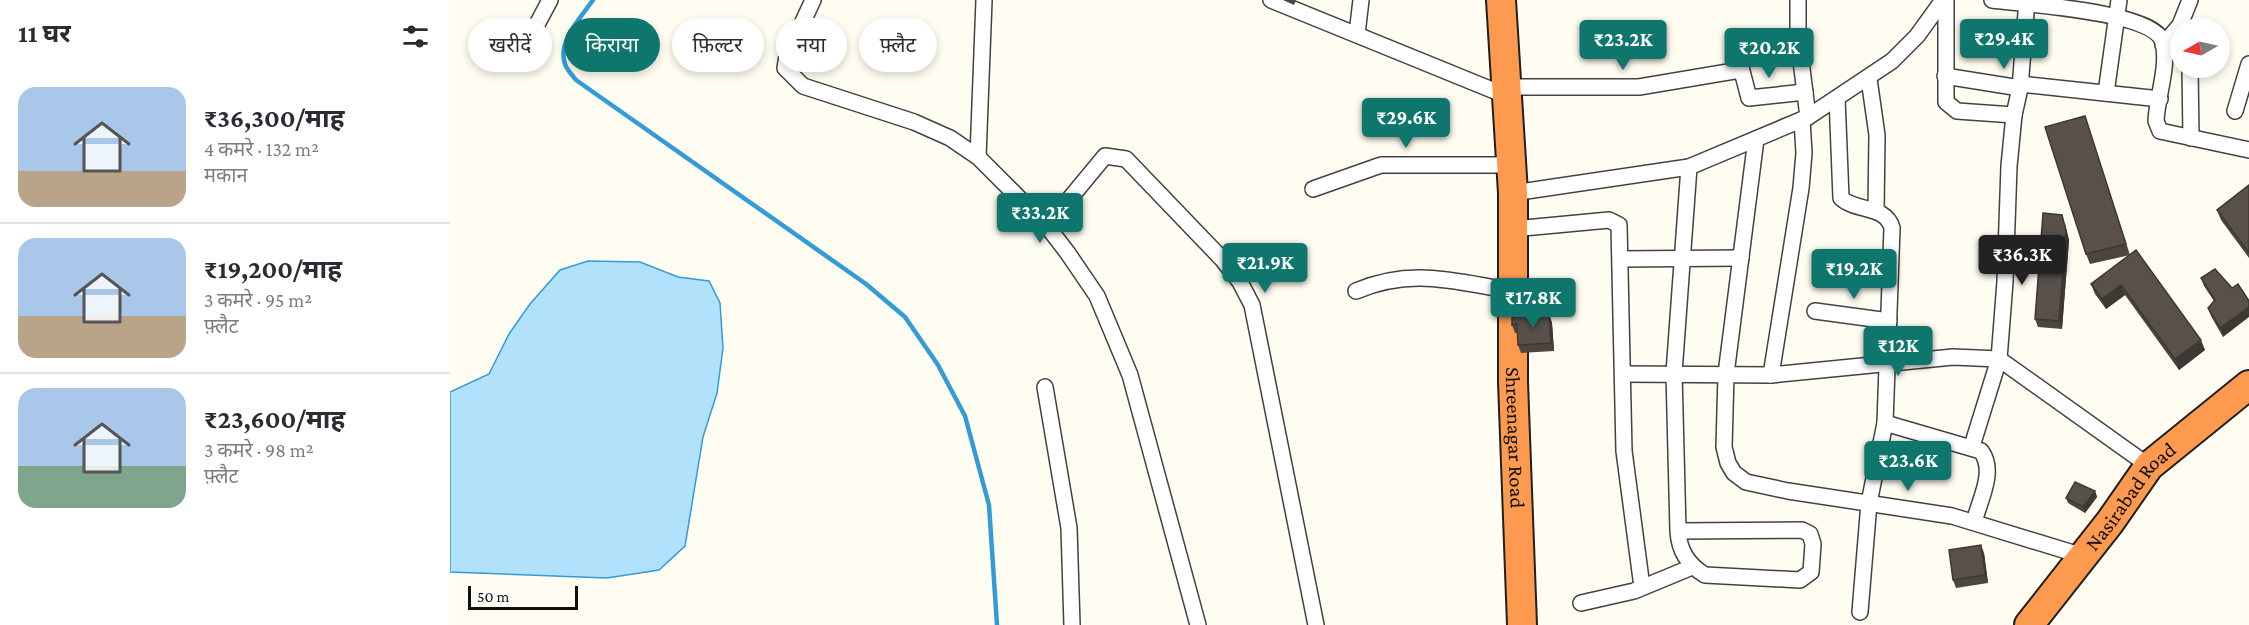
<!DOCTYPE html>
<html lang="hi">
<head>
<meta charset="utf-8">
<style>
	:root { --surface:#fff; --page:#f7f7f7; --text:#2b2b33; --muted:#7c7c81; --line:#e1e1e2; --accent:#0f766e }
	body { margin:0; font-family:"Crimson Pro","Noto Sans Devanagari",serif; background:var(--page); color:var(--text); height:100vh; display:flex; flex-direction:column; font-size:22px; white-space:nowrap }
	* { box-sizing:border-box; margin:0 }
	p { font-size:20px; color:var(--muted) }
	.icon { flex:none; width:33px; height:33px; fill:none; stroke:currentColor; stroke-width:2; stroke-linecap:round; stroke-linejoin:round }
	.map { position:relative; flex:1; overflow:hidden }
	.sheet { display:flex; flex-direction:column; background:var(--surface); width:450px }
	.sheet>* { flex:none }
	.top-card { position:absolute; left:18px; top:18px; width:570px; height:54px; display:flex; gap:12px }
	.needle { width:39px; rotate:261deg }
	.buttons { position:absolute; left:1720px; top:18px; display:grid; gap:12px }
	.buttons a { display:grid; place-items:center; width:60px; height:60px; border-radius:50%; background:var(--surface); box-shadow:0 3px 9px #0003; font-size:30px }
	.scale { position:absolute; left:18px; bottom:15px; width:110px; box-sizing:border-box; padding-left:6px; border:3px solid #0f0f0f; border-top:0; font-size:16px; line-height:21px; white-space:nowrap; color:#0f0f0f; -webkit-text-stroke:4px #fff; paint-order:stroke }
	.price { position:absolute; translate:-50% -51px; padding:0 14px; border-radius:6px; background:var(--accent); color:#fff; font-size:20px; line-height:39px; filter:drop-shadow(0 2px 3px #0008) }
	.price::after { content:''; position:absolute; left:50%; top:36px; width:18px; height:14px; margin-left:-9px; background:inherit; clip-path:polygon(0 0,100% 0,50% 100%) }
	.price.active { background:#222; color:#fff }
	ul { padding:0; list-style:none }
	li { display:flex; align-items:center; gap:18px; height:150px; padding:0 18px }
	li+li { border-top:2px solid var(--line) }
	li span { display:grid; place-items:center; flex:none; width:168px; height:120px; border-radius:18px; color:#555 }
	li>.icon { margin-inline-start:auto }
	span .icon { width:72px; height:72px; fill:#fffc; stroke-width:1 }
	li b { font-size:26px }
	h2 { display:flex; justify-content:space-between; align-items:center; height:72px; padding:0 18px; font-size:26px }
	.tag { padding:0 21px; border-radius:27px; background:var(--surface); box-shadow:0 3px 9px #0003; font-size:21px; line-height:54px }
	.tag.active { background:var(--accent); color:#fff }
	main { display:flex; flex:1; min-height:0 }
	.map>svg:first-child { display:block }
	.water { fill:#b2e2fb; stroke:#339cd7; stroke-width:1.5 }
	.lines { fill:none; stroke-linecap:round; stroke-linejoin:round }
	.stream { stroke:#339cd7; stroke-width:4.5 }
	.street-casing { stroke:#424242; stroke-width:18 }
	.highway-casing { stroke:#202020; stroke-width:32 }
	.street { stroke:#fff; stroke-width:15 }
	.highway { stroke:#fe9950; stroke-width:28 }
	.wall { fill:#4d4540 }
	.shaded-wall { fill:#3e3834 }
	.building { fill:#59504b; stroke:#3e3834; stroke-width:1.5 }
	.labels { text-anchor:middle; dominant-baseline:central; stroke-width:6; stroke-linejoin:round; paint-order:stroke }
	.street-label { font-size:21px; fill:#0f0f0f; stroke:#fff }
</style>
</head>
<body>
<main>
<section class="sheet">
<h2>11 घर<svg class="icon" aria-label="filters" viewBox="0 0 24 24"><path d="M4 7h16M4 17h16"/><circle cx="9" cy="7" r="2"/><circle cx="15" cy="17" r="2"/></svg></h2>
<ul>
<li><span style="background:linear-gradient(#a9c7e8 70%,#b9a48a 0)"><svg class="icon" aria-label="home" viewBox="0 0 24 24"><path d="M3 11l9-7 9 7M6 9v11h12V9"/></svg></span><div><b>₹36,300/माह</b><p>4 कमरे · 132 m²</p><p>मकान</p></div></li>
<li><span style="background:linear-gradient(#a9c7e8 65%,#b9a48a 0)"><svg class="icon" aria-label="home" viewBox="0 0 24 24"><path d="M3 11l9-7 9 7M6 9v11h12V9"/></svg></span><div><b>₹19,200/माह</b><p>3 कमरे · 95 m²</p><p>फ़्लैट</p></div></li>
<li><span style="background:linear-gradient(#a9c7e8 65%,#7fa58c 0)"><svg class="icon" aria-label="home" viewBox="0 0 24 24"><path d="M3 11l9-7 9 7M6 9v11h12V9"/></svg></span><div><b>₹23,600/माह</b><p>3 कमरे · 98 m²</p><p>फ़्लैट</p></div></li>
</ul>
</section>
<div class="map">
<svg width="1799" height="625" viewBox="0 0 1799 625">
	<rect width="100%" height="100%" fill="#fffcf1"/>
	<polygon class="water" points="138,261 190,262 228,277 259,281 270,303 273,348 267,393 253,437 235,546 209,570 157,578 0,572 0,392 39,374 59,334 80,304 110,270"/>
	<g class="lines">
		<path class="stream" d="M143,0C131,17 107,42 115,64C117,70 123,76 126,80L416,284L455,317L488,365L515,416L539,505L547,625"/>
		<defs>
			<g id="street">
				<polyline points="363,0 337,56 335,68 353,86 464,122 500,138 528,157 597,226 617,252 647,296 680,375 748,625"/>
				<polyline points="821,0 1057,96"/>
				<polyline points="1348,0 1348,37 1358,117"/>
				<polyline points="1496,0 1496,102 1507,111 1564,115 1570,88 1577,0"/>
				<path d="M1542,0C1573,4 1704,11 1713,42C1719,67 1707,96 1706,121L1710,131L1799,150"/>
				<polyline points="84,30 100,0"/>
				<polyline points="907,34 911,0"/>
				<polyline points="1348,37 1299,40 1292,42 1287,52 1299,98 1355,92"/>
				<polyline points="1713,45 1730,25 1740,0"/>
				<polyline points="1740,68 1741,138"/>
				<polyline points="1495,76 1570,88"/>
				<polyline points="1419,79 1427,135 1426,211"/>
				<polyline points="1570,84 1710,99"/>
				<polyline points="1057,87 1189,87 1290,70"/>
				<polyline points="1656,93 1669,0"/>
				<path d="M1387,98L1391,198C1406,212 1436,205 1442,228L1435,423L1419,503L1410,612"/>
				<polyline points="1785,111 1799,64"/>
				<polyline points="1306,139 1276,374 1274,447 1278,463 1284,473 1296,482 1338,491 1502,516 1633,556"/>
				<polyline points="528,157 534,0"/>
				<polyline points="863,189 931,165 1060,165"/>
				<polyline points="1063,193 1239,167 1358,117 1442,61 1467,36 1493,0"/>
				<polyline points="597,226 655,156 676,159 772,259 790,282 802,305 866,625"/>
				<polyline points="1063,229 1159,220 1169,225 1174,451 1192,587"/>
				<polyline points="1171,259 1291,258"/>
				<path d="M906,291C963,267 1005,282 1064,291"/>
				<polyline points="1365,311 1439,321"/>
				<polyline points="1173,374 1321,375 1503,357 1549,359 1699,466"/>
				<polyline points="1321,375 1351,188 1354,153 1352,120"/>
				<polyline points="595,387 619,528 622,625"/>
				<path d="M1435,423L1531,451C1546,471 1530,499 1524,522"/>
				<polyline points="1522,446 1549,359 1555,282 1559,166 1564,115"/>
				<path d="M1228,531L1352,530L1360,534L1363,544L1361,572L1350,580L1255,575C1238,565 1229,551 1228,531L1224,373L1239,167"/>
				<polyline points="1131,603 1184,591 1242,567"/>
			</g>
			<g id="highway">
				<path id="s1" d="M1051,0L1063,193V382L1072,625"/>
				<path id="s2" d="M1579,625L1660,522L1699,466L1799,385"/>
			</g>
		</defs>
		<use href="#street" class="street-casing"/>
		<use href="#highway" class="highway-casing"/>
		<use href="#street" class="street"/>
		<use href="#highway" class="highway"/>
	</g>
	<g class="wall">
		<polygon points="833,0 846,0 844,5"/>
		<polygon points="1635,116 1680,255 1755,350 1729,370 1675,295 1656,309 1645,294 1641,284 1680,255 1640,264 1636,254"/>
		<polygon points="1799,185 1799,258 1771,220 1767,210"/>
		<polygon points="1615,223 1619,240 1612,329 1588,327 1585,319"/>
		<polygon points="1765,269 1773,337 1761,316 1758,308 1764,301 1754,286 1751,278"/>
		<polygon points="1099,314 1102,323 1104,351 1071,353 1068,345 1067,333 1065,333 1062,325"/>
		<polygon points="1645,491 1647,497 1635,513 1618,503 1616,498"/>
		<polygon points="1534,553 1538,583 1506,588 1503,580"/>
	</g>
	<g class="shaded-wall">
		<polygon points="1612,215 1619,240 1612,329 1609,321"/>
		<polygon points="1671,285 1675,295 1656,309 1652,299"/>
		<polygon points="1799,307 1799,317 1773,337 1770,328"/>
		<polygon points="1099,314 1102,323 1104,351 1101,343"/>
		<polygon points="1751,340 1755,350 1729,370 1725,359"/>
		<polygon points="1645,491 1647,497 1635,513 1633,507"/>
		<polygon points="1531,545 1534,553 1538,583 1535,575"/>
	</g>
	<g class="building">
		<polygon points="1635,116 1676,244 1636,254 1595,127"/>
		<polygon points="1799,185 1799,253 1767,210"/>
		<polygon points="1593,213 1612,215 1616,231 1609,321 1585,319"/>
		<polygon points="1686,250 1751,340 1725,359 1671,285 1652,299 1641,284"/>
		<polygon points="1765,269 1782,288 1788,284 1799,301 1799,307 1770,328 1758,308 1765,300 1751,278"/>
		<polygon points="1099,314 1101,343 1068,345 1067,324 1062,325 1062,317"/>
		<polygon points="1625,482 1645,491 1633,507 1616,498"/>
		<polygon points="1531,545 1535,575 1503,580 1499,550"/>
	</g>
	<g class="labels">
		<g class="street-label">
			<text stroke="none"><textPath href="#s1" startOffset="438">Shreenagar Road</textPath></text>
			<text stroke="none"><textPath href="#s2" startOffset="164">Nasirabad Road</textPath></text>
		</g>
	</g>
</svg>
<div class="buttons">
<a><svg class="needle" viewBox="-14 -14 28 28"><path d="M0-13l5 13h-10z" fill="#e53935"/><path d="M0 13l5-13h-10z" fill="#7c7c81"/></svg></a>
</div>
<div class="scale">50 m</div>
<b class="price" style="left:1554px;top:70px">₹29.4K</b>
<b class="price" style="left:1173px;top:71px">₹23.2K</b>
<b class="price" style="left:1319px;top:79px">₹20.2K</b>
<b class="price" style="left:956px;top:149px">₹29.6K</b>
<b class="price" style="left:590px;top:244px">₹33.2K</b>
<b class="price active" style="left:1572px;top:286px">₹36.3K</b>
<b class="price" style="left:815px;top:294px">₹21.9K</b>
<b class="price" style="left:1404px;top:300px">₹19.2K</b>
<b class="price" style="left:1083px;top:329px">₹17.8K</b>
<b class="price" style="left:1448px;top:377px">₹12K</b>
<b class="price" style="left:1458px;top:492px">₹23.6K</b>
<div class="top-card">
<a class="tag">खरीदें</a>
<a class="tag active">किराया</a>
<a class="tag">फ़िल्टर</a>
<a class="tag">नया</a>
<a class="tag">फ़्लैट</a>
</div>
</div>
</main>
</body>
</html>
